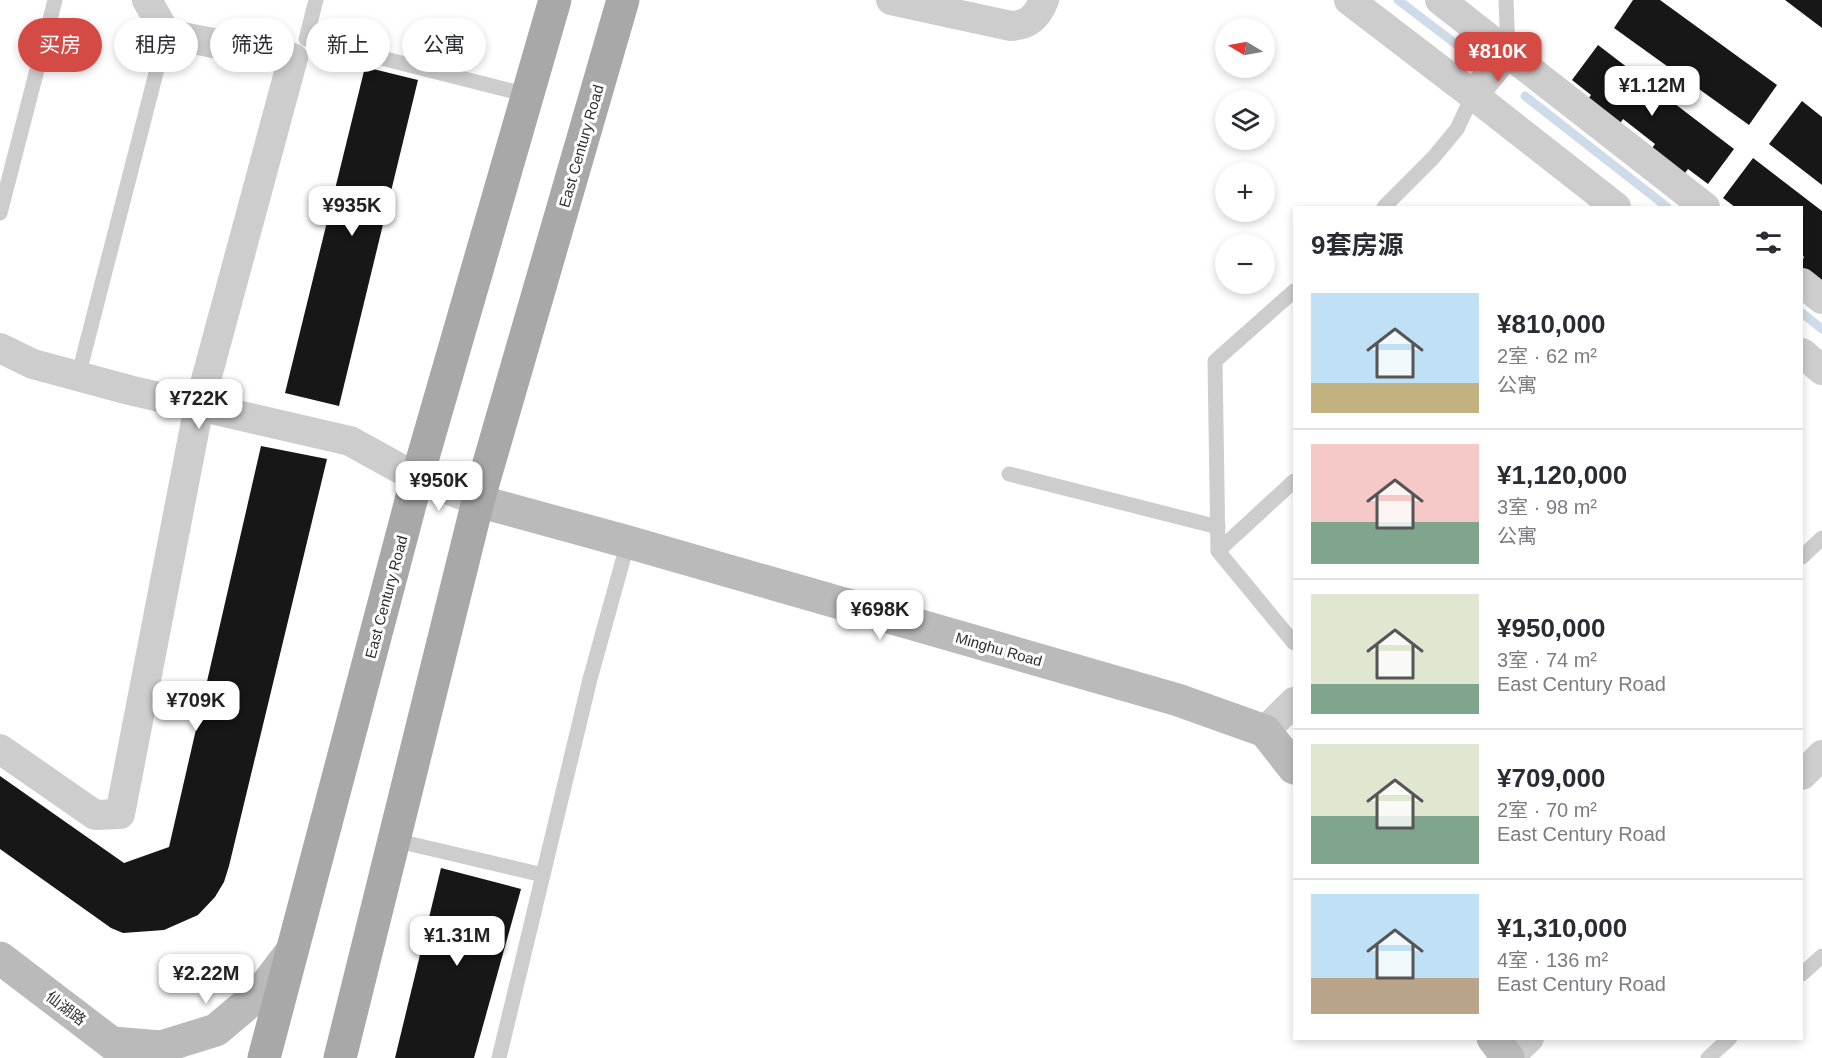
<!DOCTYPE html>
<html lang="zh">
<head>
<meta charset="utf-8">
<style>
	:root { --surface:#fff; --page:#f7f7f7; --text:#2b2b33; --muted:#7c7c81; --line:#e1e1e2; --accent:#d44b46 }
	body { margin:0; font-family:Arial,"Noto Sans SC",sans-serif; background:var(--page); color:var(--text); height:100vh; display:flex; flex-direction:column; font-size:22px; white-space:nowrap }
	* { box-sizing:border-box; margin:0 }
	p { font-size:20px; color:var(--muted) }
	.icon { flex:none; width:33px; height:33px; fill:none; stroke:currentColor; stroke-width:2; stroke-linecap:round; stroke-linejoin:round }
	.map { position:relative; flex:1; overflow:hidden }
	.details { position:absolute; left:1293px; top:206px; width:510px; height:834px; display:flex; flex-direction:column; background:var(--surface); border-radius:0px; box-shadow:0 3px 9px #0003 }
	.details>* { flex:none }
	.hud { position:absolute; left:18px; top:18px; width:570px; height:54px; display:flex; gap:12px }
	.needle { width:39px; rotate:280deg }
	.buttons { position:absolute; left:1215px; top:18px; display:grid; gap:12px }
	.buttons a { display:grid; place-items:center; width:60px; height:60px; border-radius:50%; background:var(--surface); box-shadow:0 3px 9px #0003; font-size:30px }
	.price { position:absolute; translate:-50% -51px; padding:0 14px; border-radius:12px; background:#fff; color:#222; font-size:20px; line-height:39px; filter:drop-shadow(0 2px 3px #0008) }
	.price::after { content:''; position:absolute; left:50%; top:36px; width:18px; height:14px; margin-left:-9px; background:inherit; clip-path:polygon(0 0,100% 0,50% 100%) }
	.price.selected { background:var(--accent); color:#fff }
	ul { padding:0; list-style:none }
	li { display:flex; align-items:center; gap:18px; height:150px; padding:0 18px }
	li+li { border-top:2px solid var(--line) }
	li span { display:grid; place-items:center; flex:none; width:168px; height:120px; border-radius:0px; color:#555 }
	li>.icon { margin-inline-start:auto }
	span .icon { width:72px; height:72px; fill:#fffc; stroke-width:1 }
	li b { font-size:26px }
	h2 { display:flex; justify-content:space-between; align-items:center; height:72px; padding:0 18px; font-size:26px }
	.tag { padding:0 21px; border-radius:27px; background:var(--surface); box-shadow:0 3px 9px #0003; font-size:21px; line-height:54px }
	.tag.selected { background:var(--accent); color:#fff }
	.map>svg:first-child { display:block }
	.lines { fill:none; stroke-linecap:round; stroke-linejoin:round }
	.stream { stroke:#cedce9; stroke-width:9 }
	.building { fill:#171717 }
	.lane { stroke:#cdcdcd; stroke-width:15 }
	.street { stroke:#cdcdcd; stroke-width:30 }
	.secondary { stroke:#bababa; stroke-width:33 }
	.primary { stroke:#a8a8a8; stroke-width:33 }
	.labels { text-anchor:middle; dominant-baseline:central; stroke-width:6; stroke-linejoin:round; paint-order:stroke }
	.street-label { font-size:15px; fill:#303030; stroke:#fff }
</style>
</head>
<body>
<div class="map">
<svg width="1822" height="1058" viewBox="0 0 1822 1058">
	<rect width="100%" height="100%" fill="#fff"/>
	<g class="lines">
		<g class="stream">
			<polyline points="1398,0 1469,54"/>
			<polyline points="1525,96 1667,207"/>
			<polyline points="1802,313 1822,329"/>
		</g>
	</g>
	<g class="building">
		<polygon points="1633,0 1660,0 1777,85 1749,125 1614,28"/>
		<polygon points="1785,0 1822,0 1822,28"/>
		<polygon points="1598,45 1734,149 1708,184 1688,169 1682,177 1650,151 1655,144 1623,119 1618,127 1586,102 1591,95 1572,80"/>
		<polygon points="365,67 418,80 339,406 285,393"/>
		<polygon points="1802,101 1822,117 1822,185 1769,144"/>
		<polygon points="1753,158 1822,211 1822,287 1802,272 1802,261 1804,257 1802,255 1802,207 1735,207 1723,198"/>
		<polygon points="261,446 327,459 229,866 224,882 215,897 198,915 164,930 123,933 111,928 0,849 0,776 124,863 169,847"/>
		<polygon points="441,868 521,889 474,1058 395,1058"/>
	</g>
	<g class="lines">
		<g class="lane">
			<polyline points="316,0 306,39 528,95"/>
			<polyline points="1506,0 1508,52"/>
			<polyline points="1384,207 1433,158 1457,129 1473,95"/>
			<polyline points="0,213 55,0"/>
			<polyline points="1294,291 1215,361 1218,551 1294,643"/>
			<polyline points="78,377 166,34"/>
			<polyline points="1009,474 1218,527"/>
			<polyline points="1218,551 1294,481"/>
			<polyline points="1802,557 1822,538"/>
			<polyline points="394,840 543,875"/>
			<polyline points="1802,974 1822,956"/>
			<polyline points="499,1058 590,679 628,542"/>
			<polyline points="1708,1058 1730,1038"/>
		</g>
		<g class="street">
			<path d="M891,0L1011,26C1029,25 1037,17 1044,0"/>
			<polyline points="1349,0 1473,95 1616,207"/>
			<polyline points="1440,0 1705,207"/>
			<polyline points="1473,95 1508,52"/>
			<polyline points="1802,283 1822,299"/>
			<polyline points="0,348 33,364 129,390 350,441 417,478 478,501"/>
			<polyline points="1802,353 1822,370"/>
			<polyline points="1265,731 1294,702"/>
			<polyline points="0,749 95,815 120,814 199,406 293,58 166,34 147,0"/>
			<polyline points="1802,775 1822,755"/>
			<polyline points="1508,1058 1529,1038"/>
		</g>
		<g class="secondary">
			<polyline points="478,501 628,542 1178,700 1265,731 1294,768"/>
			<polyline points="0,958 130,1057"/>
			<polyline points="1493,1038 1508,1058"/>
			<polyline points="112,1043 161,1047 216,1030 260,993 292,951"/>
		</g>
		<g class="primary">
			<polyline points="264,1058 417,478 555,0"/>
			<polyline points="340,1058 478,501 623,0"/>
		</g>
	</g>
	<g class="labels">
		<g class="street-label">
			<text transform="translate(581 146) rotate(-74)">East Century Road</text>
			<text transform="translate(386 597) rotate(-75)">East Century Road</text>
			<text transform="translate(999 649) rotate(16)">Minghu Road</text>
			<text transform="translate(66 1008) rotate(37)">仙湖路</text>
		</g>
	</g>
</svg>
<div class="buttons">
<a><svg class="needle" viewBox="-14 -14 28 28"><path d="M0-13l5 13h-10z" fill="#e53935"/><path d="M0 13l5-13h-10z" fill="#7c7c81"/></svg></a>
<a><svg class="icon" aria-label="layers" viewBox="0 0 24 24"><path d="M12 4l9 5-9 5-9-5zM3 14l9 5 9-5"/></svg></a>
<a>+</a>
<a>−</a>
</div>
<b class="price selected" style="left:1498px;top:83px">¥810K</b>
<b class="price" style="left:1652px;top:117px">¥1.12M</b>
<b class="price" style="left:352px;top:237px">¥935K</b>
<b class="price" style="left:199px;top:430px">¥722K</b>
<b class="price" style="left:439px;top:512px">¥950K</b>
<b class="price" style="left:880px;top:641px">¥698K</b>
<b class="price" style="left:196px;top:732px">¥709K</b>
<b class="price" style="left:457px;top:967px">¥1.31M</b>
<b class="price" style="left:206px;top:1005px">¥2.22M</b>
<div class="hud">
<a class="tag selected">买房</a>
<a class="tag">租房</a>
<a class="tag">筛选</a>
<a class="tag">新上</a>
<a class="tag">公寓</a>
</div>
<section class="details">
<h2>9套房源<svg class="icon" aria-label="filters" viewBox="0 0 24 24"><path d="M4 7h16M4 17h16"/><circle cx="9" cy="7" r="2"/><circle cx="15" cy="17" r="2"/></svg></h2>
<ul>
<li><span style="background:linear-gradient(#bfe0f5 75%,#c2b280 0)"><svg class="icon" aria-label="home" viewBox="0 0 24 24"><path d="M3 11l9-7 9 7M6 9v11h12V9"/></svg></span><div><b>¥810,000</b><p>2室 · 62 m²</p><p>公寓</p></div></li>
<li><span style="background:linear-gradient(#f6c9c9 65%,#7fa58c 0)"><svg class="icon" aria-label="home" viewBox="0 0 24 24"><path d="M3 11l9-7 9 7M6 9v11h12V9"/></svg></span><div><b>¥1,120,000</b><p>3室 · 98 m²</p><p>公寓</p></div></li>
<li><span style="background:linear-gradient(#dfe7d0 75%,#7fa58c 0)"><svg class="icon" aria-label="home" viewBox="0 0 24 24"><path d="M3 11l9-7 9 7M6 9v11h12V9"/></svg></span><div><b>¥950,000</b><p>3室 · 74 m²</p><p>East Century Road</p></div></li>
<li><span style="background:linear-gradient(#dfe7d0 60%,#7fa58c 0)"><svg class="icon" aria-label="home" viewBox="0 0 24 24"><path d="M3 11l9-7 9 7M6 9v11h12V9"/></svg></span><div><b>¥709,000</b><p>2室 · 70 m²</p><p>East Century Road</p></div></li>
<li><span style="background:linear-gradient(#bfe0f5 70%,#b9a48a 0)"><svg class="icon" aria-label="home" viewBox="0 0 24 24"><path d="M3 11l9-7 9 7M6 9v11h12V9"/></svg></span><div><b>¥1,310,000</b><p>4室 · 136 m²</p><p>East Century Road</p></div></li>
</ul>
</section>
</div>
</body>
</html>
